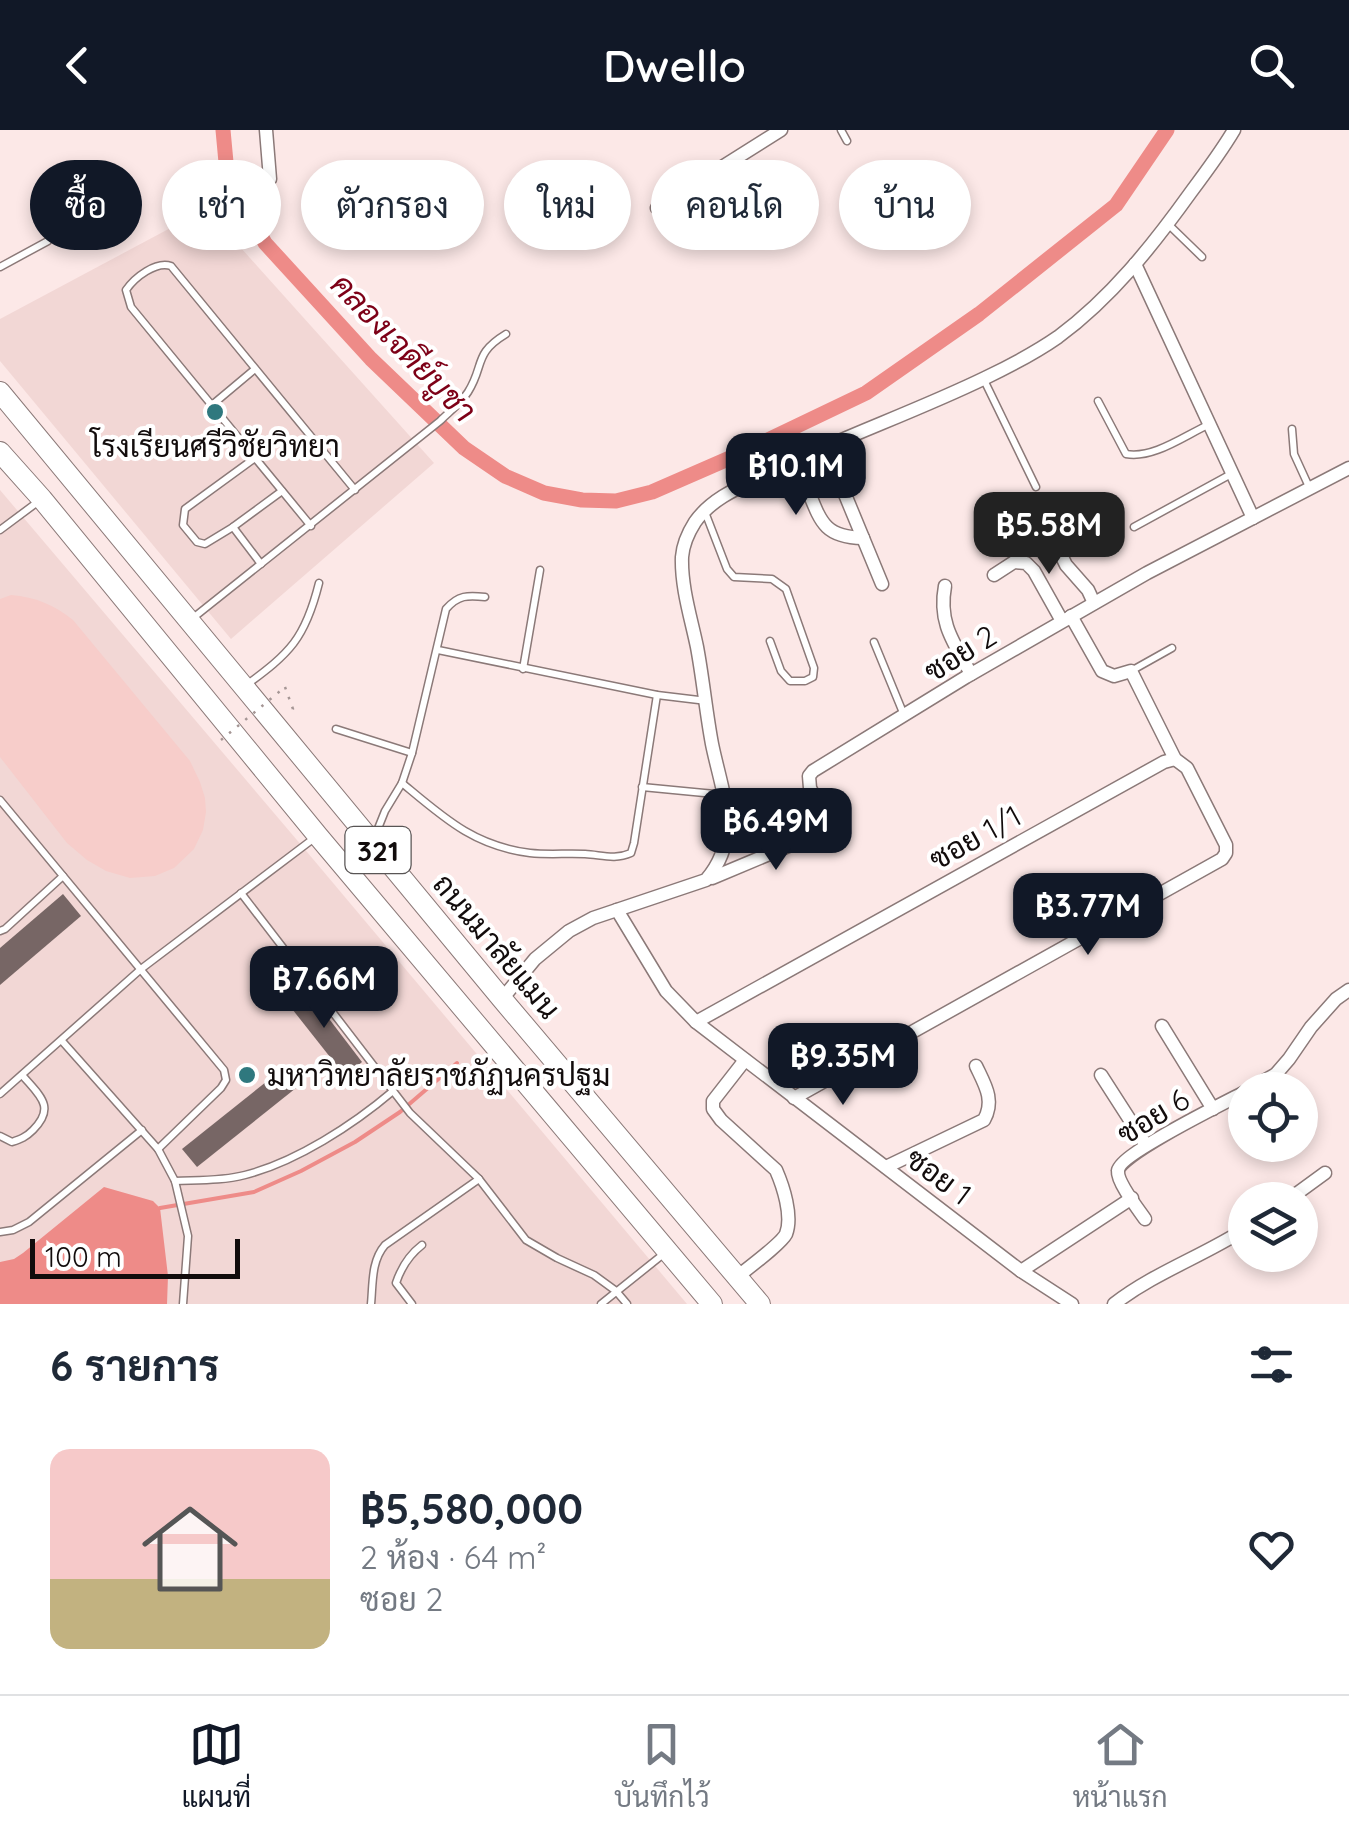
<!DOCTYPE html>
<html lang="th">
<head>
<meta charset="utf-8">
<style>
	:root { --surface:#fff; --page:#f2f2f3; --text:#1f2937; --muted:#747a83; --line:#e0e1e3; --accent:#111827 }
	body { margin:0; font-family:Quicksand,Sarabun,sans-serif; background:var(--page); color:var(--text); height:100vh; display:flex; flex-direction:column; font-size:38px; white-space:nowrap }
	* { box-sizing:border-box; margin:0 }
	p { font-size:32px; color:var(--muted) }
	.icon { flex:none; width:55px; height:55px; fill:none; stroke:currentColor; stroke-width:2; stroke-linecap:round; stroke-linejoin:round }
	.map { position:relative; height:1174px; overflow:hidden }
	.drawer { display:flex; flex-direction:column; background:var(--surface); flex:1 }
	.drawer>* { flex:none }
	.guide { position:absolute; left:30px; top:30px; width:1290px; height:90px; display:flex; gap:20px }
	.tools { position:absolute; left:1228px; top:942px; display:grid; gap:20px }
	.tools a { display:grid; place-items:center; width:90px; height:90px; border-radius:50%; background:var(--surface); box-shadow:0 5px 15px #0003; font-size:50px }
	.scale { position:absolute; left:30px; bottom:25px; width:210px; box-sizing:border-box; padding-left:10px; border:5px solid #120c0c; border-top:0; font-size:28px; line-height:35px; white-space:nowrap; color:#120c0c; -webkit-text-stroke:8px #fff; paint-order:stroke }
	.price { position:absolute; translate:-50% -85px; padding:0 22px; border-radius:20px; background:var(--accent); color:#fff; font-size:32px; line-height:65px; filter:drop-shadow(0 2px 5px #0008) }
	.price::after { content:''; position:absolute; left:50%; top:60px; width:30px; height:22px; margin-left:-15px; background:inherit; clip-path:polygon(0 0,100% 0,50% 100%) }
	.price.on { background:#222; color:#fff }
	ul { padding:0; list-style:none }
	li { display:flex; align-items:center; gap:30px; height:250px; padding:0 50px }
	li+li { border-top:2px solid var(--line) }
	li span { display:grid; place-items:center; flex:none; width:280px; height:200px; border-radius:20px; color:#555 }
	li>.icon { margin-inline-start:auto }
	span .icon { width:120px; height:120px; fill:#fffc; stroke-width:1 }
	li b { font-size:42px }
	h2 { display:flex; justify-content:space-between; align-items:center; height:120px; padding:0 50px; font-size:42px }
	.pill { padding:0 35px; border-radius:45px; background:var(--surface); box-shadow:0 5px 15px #0003; font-size:35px; line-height:90px }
	.pill.on { background:var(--accent); color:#fff }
	header { display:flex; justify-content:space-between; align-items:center; height:130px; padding:0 50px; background:var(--accent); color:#fff; font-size:45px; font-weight:600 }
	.dock { display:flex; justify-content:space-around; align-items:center; height:140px; border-top:2px solid var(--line); background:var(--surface); font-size:28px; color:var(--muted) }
	.dock a { display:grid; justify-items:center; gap:5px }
	.dock .on { color:var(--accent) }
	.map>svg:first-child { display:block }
	.built { fill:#f2d7d5 }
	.green { fill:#f7cdca }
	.water { fill:#ee8b88 }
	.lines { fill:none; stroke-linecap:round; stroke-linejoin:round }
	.stream { stroke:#ee8b88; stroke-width:4 }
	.canal { stroke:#ee8b88; stroke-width:15 }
	.building { fill:#776665 }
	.service-casing { stroke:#8b7978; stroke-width:9 }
	.minor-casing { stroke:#8b7978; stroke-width:15 }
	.trunk-casing { stroke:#8b7978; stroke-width:22 }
	.path { stroke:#a59695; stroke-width:2.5; stroke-dasharray:2.5 8; stroke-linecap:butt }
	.service { stroke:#fff; stroke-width:6 }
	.minor { stroke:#fff; stroke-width:12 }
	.trunk { stroke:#fff; stroke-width:20 }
	.path-bridge { stroke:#a59695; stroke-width:2.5; stroke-dasharray:2.5 8; stroke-linecap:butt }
	.poi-dot { fill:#2f787e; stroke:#fff; stroke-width:4 }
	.labels { text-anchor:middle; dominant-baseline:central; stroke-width:8; stroke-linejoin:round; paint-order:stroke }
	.shield { fill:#fff; stroke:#595555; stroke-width:2.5 }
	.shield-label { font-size:28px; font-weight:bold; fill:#120c0c }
	.poi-label { font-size:30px; fill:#120c0c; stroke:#fff }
	.street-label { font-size:30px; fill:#120c0c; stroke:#fff }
	.water-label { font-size:32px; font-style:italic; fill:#7d0017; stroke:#fff }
</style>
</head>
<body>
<header><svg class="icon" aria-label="back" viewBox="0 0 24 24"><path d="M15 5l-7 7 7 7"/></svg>Dwello<svg class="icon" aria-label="search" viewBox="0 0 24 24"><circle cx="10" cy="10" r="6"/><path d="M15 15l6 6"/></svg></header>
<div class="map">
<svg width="1349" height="1174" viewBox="0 0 1349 1174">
	<rect width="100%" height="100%" fill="#fce8e7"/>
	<g class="built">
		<polygon points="206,79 434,333 231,509 0,231 0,189"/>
		<polygon points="0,360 302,716 687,1174 0,1174"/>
	</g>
	<path class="green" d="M11,465C36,467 54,475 73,490L190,631L200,652L205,668L206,682L203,700L194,719L174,738L155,746L130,748L106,741L87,730L67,713L0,627V469Z"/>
	<polygon class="water" points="104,1057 153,1071 160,1078 168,1146 167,1174 0,1174 0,1132 14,1129 23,1123"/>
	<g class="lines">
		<polyline class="stream" points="160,1078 254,1062 301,1041 355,1012 400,982 457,933"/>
		<polyline class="canal" points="223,0 227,43 265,113 371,229 464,318 505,346 544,363 582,370 616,371 652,362 730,328 866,263 979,184 1116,75 1167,0"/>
	</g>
	<g class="building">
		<polygon points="63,764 81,786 0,855 0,818"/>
		<polygon points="304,856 362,932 345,946 285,870"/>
		<polygon points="281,940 296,958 197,1037 182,1019"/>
	</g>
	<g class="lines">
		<defs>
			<g id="service">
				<polyline points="841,0 847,11"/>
				<polyline points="1168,94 1202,127"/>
				<polyline points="0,137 48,111"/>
				<polyline points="984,250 1036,357"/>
				<path d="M1098,271L1126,324C1153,329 1184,306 1208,295"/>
				<polyline points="212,275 255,239"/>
				<polyline points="1292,299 1294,324 1310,359"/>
				<polyline points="255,328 185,379 183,395 197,412 205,414 233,397 282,361"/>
				<polyline points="705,382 727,439 734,447 772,449 786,459 814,538 813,547 805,551 790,551 781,541 770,511"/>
				<path d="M311,396L131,177L126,160C135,147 156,131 171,136L355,360"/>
				<polyline points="233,397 261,434"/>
				<polyline points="1134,397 1233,343"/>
				<polyline points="0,400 39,371"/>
				<path d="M193,488L440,291C449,282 461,273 468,262C485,235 473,224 506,204"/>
				<polyline points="874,512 904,585"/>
				<polyline points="438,520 657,565 707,571"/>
				<polyline points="523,539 540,440"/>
				<polyline points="1131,541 1172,518"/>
				<path d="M245,556C290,523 305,509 319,453"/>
				<polyline points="336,599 412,623"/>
				<path d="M402,653C444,688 474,716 530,723C549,725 567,723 585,724C602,725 615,730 631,723L634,713L657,565"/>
				<polyline points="642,657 725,665"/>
				<polyline points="0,670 224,940 226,950 221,958 158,1019"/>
				<path d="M375,706L385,681L402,653L412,623L446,479C458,465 468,465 485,467"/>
				<polyline points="241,763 410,983 479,1049 526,1110 557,1128 594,1145 616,1161 627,1174"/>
				<polyline points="0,801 5,799 63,746"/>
				<polyline points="62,911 158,1019 175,1051 188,1106 183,1174"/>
				<polyline points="0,964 141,839 313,709"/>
				<path d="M0,1006L12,1012C21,1009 26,1007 33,1000C56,977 40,966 22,945"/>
				<path d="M175,1051C198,1050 222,1051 245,1045C296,1032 353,995 393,961"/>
				<polyline points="0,1102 13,1100 29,1092 142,1000"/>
				<path d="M371,1174C373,1154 371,1131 385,1115L479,1049"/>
				<path d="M412,1174L396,1153C401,1138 409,1125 422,1115"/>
				<polyline points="601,1174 666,1122"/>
			</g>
			<g id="minor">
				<polyline points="266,0 270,49"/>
				<polyline points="657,78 781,0"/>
				<polyline points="1135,134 1253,388"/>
				<polyline points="825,316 882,454"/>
				<path d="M827,323L808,360C821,393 825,407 863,408"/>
				<polyline points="777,339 808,360"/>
				<polyline points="1048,398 1066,435 1088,460 1094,473"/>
				<polyline points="994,445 1014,432 1026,433 1034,441 1062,491"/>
				<path d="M945,456C938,493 954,513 971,544"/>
				<polyline points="712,748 831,698 810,658 809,646 813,641 966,547 1147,443 1349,338"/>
				<polyline points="617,780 666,861 696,892 1021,1141 1072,1174"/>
				<path d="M502,869L535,829L569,801L593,788L706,750C743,707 722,663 712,614C706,582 703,549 697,517C691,488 681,457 682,427C683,414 688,403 695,392C714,365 748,354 777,339C845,306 917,281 985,248C1010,236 1035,223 1058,207C1111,168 1153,115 1191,62C1206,42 1221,22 1234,0"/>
				<polyline points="696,892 1164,632 1175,629"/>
				<polyline points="1162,896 1213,979"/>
				<polyline points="1101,945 1146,1015"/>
				<polyline points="1248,960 1276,944 1289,929 1311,897 1336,869 1349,860"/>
				<polyline points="794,968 1222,729 1226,723 1226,715 1187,638 1175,629 1131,541 1114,546 1102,541 1071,486"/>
				<path d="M886,1037L984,990C995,970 985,955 976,936"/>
				<polyline points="1288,1070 1325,1043"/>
				<path d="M1145,1089C1138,1079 1117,1052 1118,1041C1118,1025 1226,972 1245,962"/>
				<polyline points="1021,1141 1132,1068"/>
				<path d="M737,1147C748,1138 781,1114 786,1104C793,1086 783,1056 776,1040L721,990L713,979V971L745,930"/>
				<path d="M1114,1174C1154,1143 1203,1126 1245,1099"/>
			</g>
			<g id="trunk">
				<polyline points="0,262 502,869 760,1174"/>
				<polyline points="0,322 42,369 318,706 712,1174"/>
			</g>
		</defs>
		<use href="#service" class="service-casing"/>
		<use href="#minor" class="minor-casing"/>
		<use href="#trunk" class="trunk-casing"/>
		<polyline class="path" points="285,557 293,579 289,583"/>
		<use href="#service" class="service"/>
		<use href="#minor" class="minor"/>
		<use href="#trunk" class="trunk"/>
		<polyline class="path-bridge" points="221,610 285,557"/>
	</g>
	<g class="poi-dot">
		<circle cx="215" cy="282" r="10"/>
		<circle cx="247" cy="945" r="10"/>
	</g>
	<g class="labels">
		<rect class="shield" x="345.5" y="697" width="65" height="46" rx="8"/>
		<g class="shield-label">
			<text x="378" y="720">321</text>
		</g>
		<g class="poi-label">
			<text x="215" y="316">โรงเรียนศรีวิชัยวิทยา</text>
			<text x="267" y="945" text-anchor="start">มหาวิทยาลัยราชภัฏนครปฐม</text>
		</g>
		<g class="street-label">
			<text transform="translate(960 523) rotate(-32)">ซอย 2</text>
			<text transform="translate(975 707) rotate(-29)">ซอย 1/1</text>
			<text transform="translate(497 816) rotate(50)">ถนนมาลัยแมน</text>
			<text transform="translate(1153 986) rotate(-31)">ซอย 6</text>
			<text transform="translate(939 1046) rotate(37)">ซอย 1</text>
		</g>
		<g class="water-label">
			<text transform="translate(404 217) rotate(46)">คลองเจดีย์บูชา</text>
		</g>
	</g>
</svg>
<div class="tools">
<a><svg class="icon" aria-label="locate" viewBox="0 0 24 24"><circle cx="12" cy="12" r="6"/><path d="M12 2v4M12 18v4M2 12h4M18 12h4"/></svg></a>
<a><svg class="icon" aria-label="layers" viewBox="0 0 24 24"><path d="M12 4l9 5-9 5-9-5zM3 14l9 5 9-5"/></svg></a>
</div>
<div class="scale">100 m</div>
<b class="price" style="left:796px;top:388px">฿10.1M</b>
<b class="price on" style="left:1049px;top:447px">฿5.58M</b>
<b class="price" style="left:776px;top:743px">฿6.49M</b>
<b class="price" style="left:1088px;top:828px">฿3.77M</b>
<b class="price" style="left:324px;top:901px">฿7.66M</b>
<b class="price" style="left:843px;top:978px">฿9.35M</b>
<div class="guide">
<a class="pill on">ซื้อ</a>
<a class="pill">เช่า</a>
<a class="pill">ตัวกรอง</a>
<a class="pill">ใหม่</a>
<a class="pill">คอนโด</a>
<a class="pill">บ้าน</a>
</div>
</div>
<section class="drawer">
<h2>6 รายการ<svg class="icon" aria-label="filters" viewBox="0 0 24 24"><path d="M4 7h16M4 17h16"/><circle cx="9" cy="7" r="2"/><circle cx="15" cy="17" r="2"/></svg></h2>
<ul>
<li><span style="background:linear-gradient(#f6c9c9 65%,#c2b280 0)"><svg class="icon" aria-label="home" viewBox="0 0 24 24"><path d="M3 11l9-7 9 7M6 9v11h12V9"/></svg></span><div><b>฿5,580,000</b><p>2 ห้อง · 64 m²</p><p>ซอย 2</p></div><svg class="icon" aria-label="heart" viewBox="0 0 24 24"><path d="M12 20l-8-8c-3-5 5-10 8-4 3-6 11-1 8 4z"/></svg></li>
</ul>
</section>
<nav class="dock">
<a class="on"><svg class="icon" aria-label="map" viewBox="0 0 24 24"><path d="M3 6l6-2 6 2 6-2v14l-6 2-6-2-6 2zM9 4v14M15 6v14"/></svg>แผนที่</a>
<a><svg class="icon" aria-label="saved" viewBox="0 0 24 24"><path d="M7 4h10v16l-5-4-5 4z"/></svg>บันทึกไว้</a>
<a><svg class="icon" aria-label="home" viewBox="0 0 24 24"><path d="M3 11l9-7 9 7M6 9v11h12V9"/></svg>หน้าแรก</a>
</nav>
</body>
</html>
